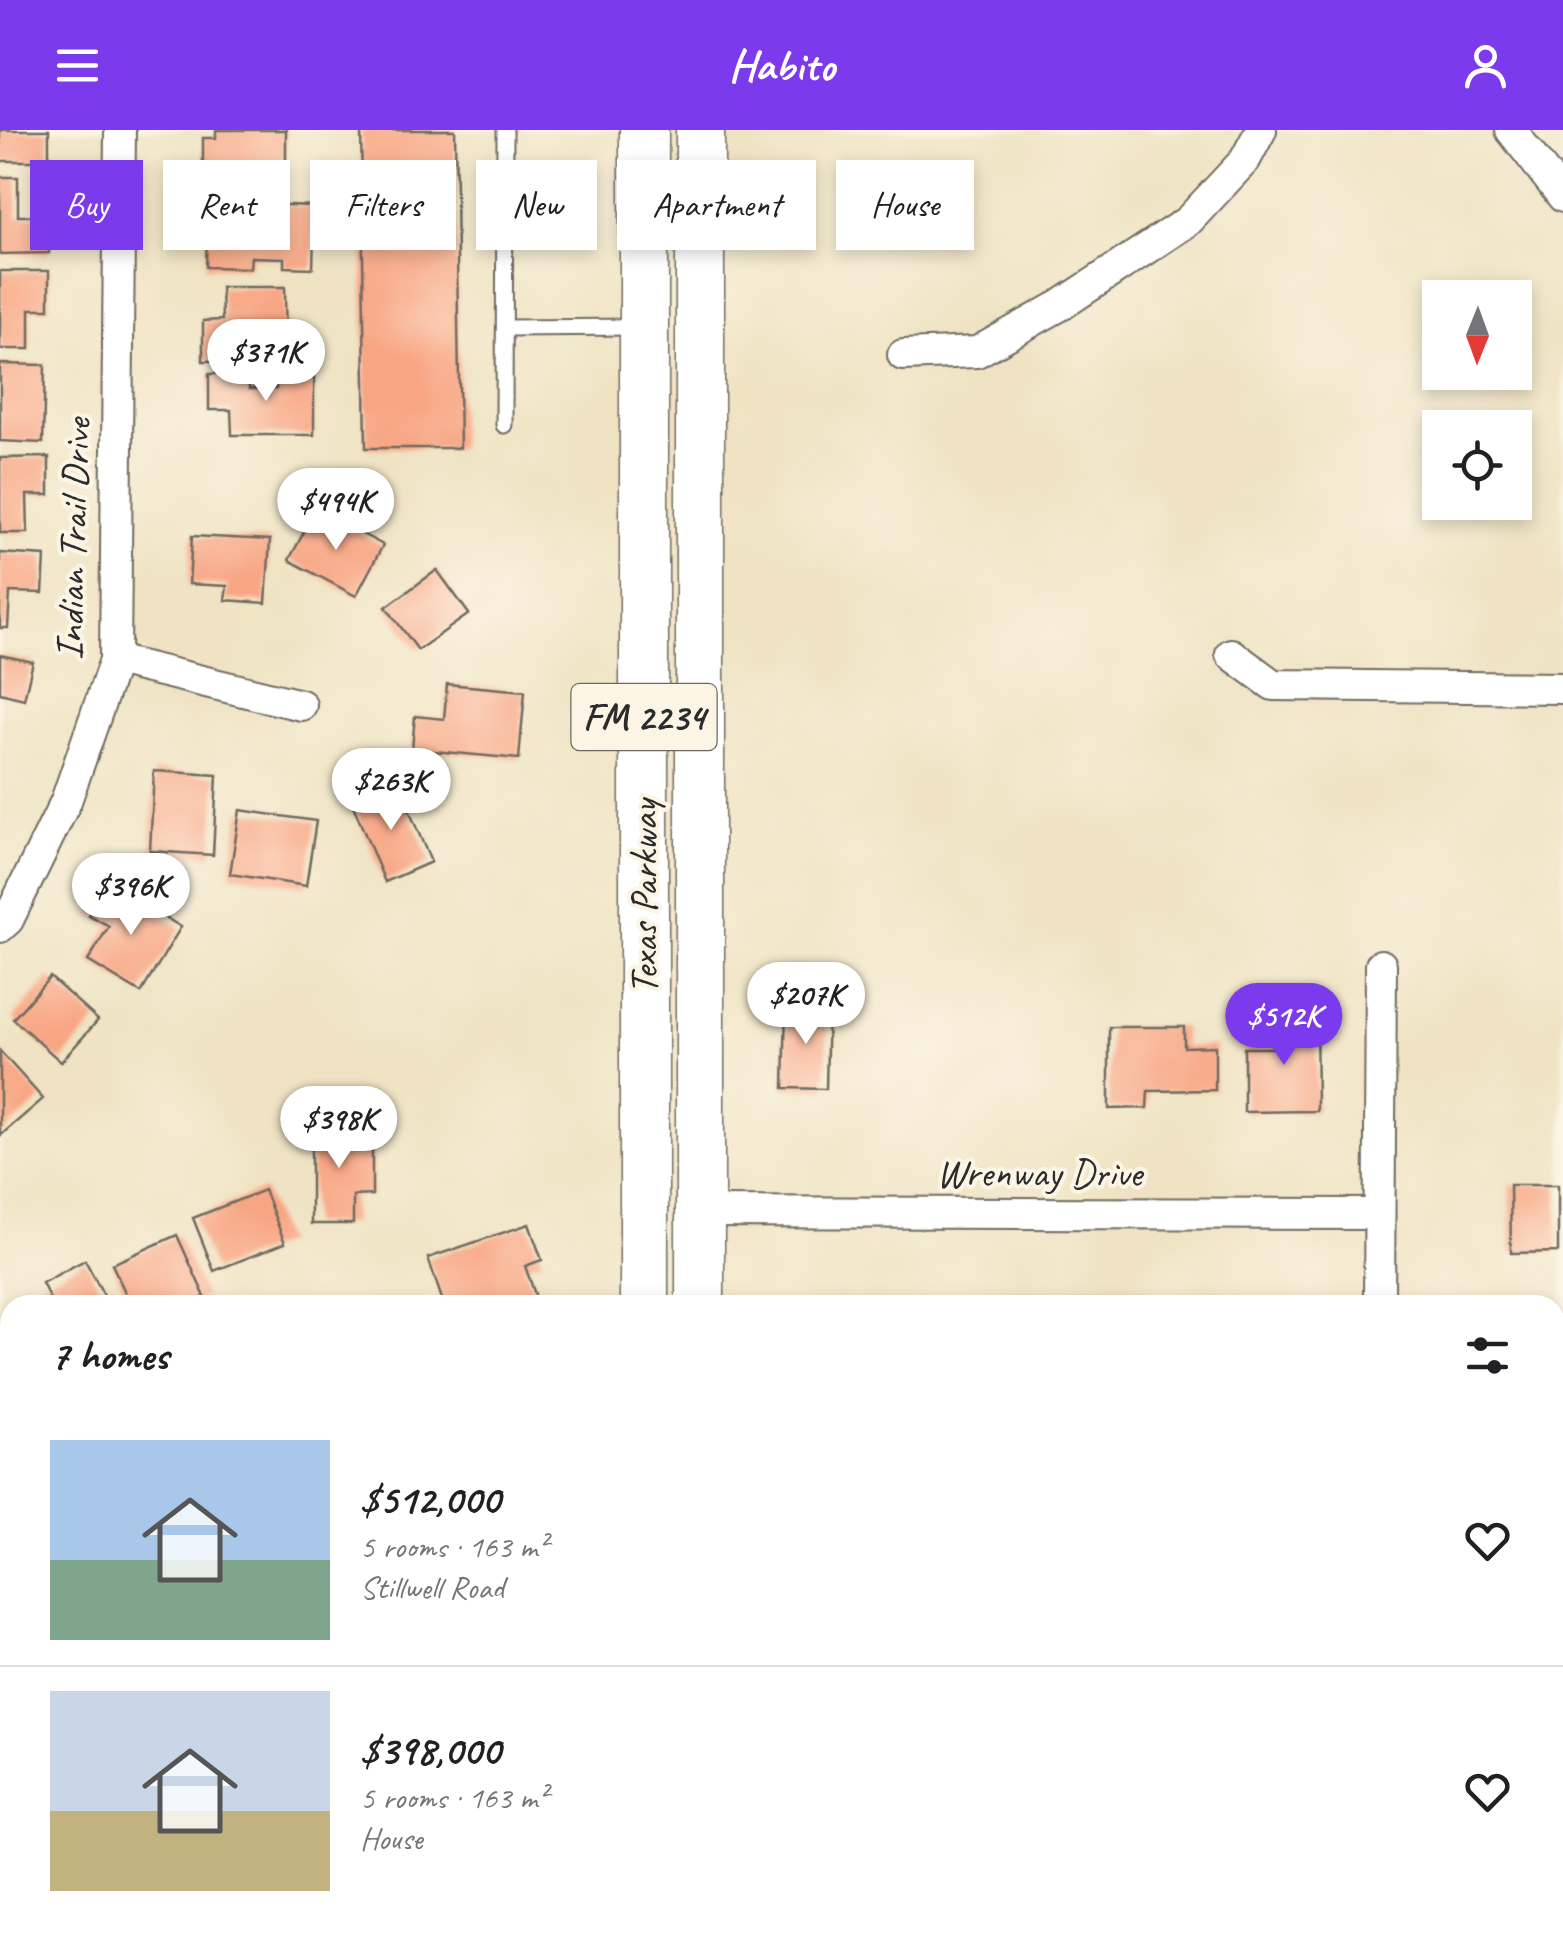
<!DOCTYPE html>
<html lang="en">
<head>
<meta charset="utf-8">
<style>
	:root { --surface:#fff; --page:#f6f6f6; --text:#202124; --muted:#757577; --line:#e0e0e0; --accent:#7c3aed }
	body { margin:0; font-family:Caveat,sans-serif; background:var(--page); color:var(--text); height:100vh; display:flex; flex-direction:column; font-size:38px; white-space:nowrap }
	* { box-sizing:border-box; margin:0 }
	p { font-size:32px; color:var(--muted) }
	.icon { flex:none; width:55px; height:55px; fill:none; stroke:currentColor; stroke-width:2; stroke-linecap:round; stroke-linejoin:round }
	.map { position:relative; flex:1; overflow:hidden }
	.details { position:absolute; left:0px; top:1165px; width:1565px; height:642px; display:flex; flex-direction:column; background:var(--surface); border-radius:30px 30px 0 0; box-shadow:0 5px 15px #0003 }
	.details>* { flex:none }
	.hud { position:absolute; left:30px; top:30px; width:1000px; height:90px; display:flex; gap:20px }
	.needle { width:65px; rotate:181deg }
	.tools { position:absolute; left:1422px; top:150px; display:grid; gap:20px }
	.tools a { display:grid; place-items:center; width:110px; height:110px; border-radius:0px; background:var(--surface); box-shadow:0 5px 15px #0003; font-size:50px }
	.price { position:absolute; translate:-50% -85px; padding:0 22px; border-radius:35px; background:#fff; color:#222; font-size:32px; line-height:65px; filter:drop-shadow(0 2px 5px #0008) }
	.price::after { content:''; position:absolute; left:50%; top:60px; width:30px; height:22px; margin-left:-15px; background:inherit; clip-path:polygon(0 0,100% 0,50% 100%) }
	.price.current { background:var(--accent); color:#fff }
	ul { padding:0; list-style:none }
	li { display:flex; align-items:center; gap:30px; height:250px; padding:0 50px }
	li+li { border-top:2px solid var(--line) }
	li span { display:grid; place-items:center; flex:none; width:280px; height:200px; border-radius:0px; color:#555 }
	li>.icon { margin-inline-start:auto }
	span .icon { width:120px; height:120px; fill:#fffc; stroke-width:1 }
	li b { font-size:42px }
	h2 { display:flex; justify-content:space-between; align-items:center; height:120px; padding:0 50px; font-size:42px }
	.tag { padding:0 35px; border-radius:0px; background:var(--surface); box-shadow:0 5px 15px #0003; font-size:35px; line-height:90px }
	.tag.current { background:var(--accent); color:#fff }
	header { display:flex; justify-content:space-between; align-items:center; height:130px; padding:0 50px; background:var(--accent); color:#fff; font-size:45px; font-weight:800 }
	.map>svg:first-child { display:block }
	.building { fill:#f8a583 }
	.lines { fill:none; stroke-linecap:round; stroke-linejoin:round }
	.lane-casing { stroke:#706b60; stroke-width:19 }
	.street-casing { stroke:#706b60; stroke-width:34 }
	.primary-casing { stroke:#706b60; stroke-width:51 }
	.lane { stroke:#fff; stroke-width:15 }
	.street { stroke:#fff; stroke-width:30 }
	.primary { stroke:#fff; stroke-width:48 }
	.labels { text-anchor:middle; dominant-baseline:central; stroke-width:8; stroke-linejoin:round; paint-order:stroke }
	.shield { fill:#fcf5e5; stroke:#6a6863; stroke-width:2.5 }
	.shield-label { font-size:38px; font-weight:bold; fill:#2b2b2b }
	.street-label { font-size:40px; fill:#2b2b2b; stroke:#fcf5e5 }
</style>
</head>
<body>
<header><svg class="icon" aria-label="menu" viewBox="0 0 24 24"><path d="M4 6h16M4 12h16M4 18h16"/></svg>Habito<svg class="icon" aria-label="person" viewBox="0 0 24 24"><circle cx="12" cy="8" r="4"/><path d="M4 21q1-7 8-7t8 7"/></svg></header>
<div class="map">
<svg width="1563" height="1807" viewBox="0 0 1563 1807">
	<rect width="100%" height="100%" fill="#fcf5e5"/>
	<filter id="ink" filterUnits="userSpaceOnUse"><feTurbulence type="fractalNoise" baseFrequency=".01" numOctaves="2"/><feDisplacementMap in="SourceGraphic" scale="20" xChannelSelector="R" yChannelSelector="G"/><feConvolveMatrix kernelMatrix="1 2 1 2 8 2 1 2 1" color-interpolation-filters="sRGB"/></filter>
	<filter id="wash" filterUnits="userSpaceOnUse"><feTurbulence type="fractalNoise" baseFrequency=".0048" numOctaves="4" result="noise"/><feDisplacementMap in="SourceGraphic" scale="40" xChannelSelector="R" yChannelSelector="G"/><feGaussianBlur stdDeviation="2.25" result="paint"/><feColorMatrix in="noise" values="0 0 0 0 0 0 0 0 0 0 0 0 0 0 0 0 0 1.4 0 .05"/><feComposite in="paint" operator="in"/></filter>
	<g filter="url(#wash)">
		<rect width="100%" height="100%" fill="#efe3c3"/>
		<g id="blocks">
			<g class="building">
				<rect x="0" y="0" width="49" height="31"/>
				<polygon points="216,0 286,0 286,46 203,45 203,8 216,8"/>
				<polygon points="361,0 455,0 460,318 366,318"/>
				<polygon points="0,47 18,47 18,86 48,86 49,123 0,124"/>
				<polygon points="232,73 315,76 313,138 284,137 284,128 251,127 250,138 206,137 207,102 231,103"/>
				<polygon points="0,141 49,141 49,179 30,179 30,219 0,219"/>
				<polygon points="221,157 285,157 286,230 203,231 203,191 222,190"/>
				<polygon points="0,234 45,235 43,313 0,311"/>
				<polygon points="248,243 249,259 276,259 276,243 314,243 314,305 232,305 231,280 209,280 209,244"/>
				<polygon points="49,327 49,365 27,365 28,403 0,403 0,328"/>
				<polygon points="316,380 383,415 356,466 289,430"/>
				<polygon points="192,406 270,410 266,473 225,470 227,456 189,454"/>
				<polygon points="0,423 45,426 43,463 10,462 8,498 0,498"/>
				<polygon points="437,440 469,484 418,520 386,477"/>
				<polygon points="0,525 33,532 24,569 0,563"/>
				<polygon points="447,554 525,561 519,629 412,619 415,586 444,589"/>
				<polygon points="154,641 217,645 213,725 150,721"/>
				<polygon points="398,654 431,732 385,752 352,673"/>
				<polygon points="240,680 316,691 306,756 230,744"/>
				<polygon points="108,753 181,797 141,863 88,831 109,796 89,785"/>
				<polygon points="50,847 98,890 61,932 13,889"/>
				<polygon points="786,874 828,875 826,959 784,958"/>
				<polygon points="1316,881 1317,981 1244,982 1244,918 1276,918 1276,882"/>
				<polygon points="1109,897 1184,897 1184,917 1215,916 1215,960 1148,961 1147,978 1109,979"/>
				<polygon points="0,921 43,969 0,1006"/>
				<polygon points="372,994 372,1065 353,1066 353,1094 311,1094 311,995"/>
				<polygon points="1510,1055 1558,1055 1558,1122 1511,1123"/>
				<polygon points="264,1060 285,1113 214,1141 193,1088"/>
				<polygon points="529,1094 542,1130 525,1136 537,1170 523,1175 444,1175 428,1128"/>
				<polygon points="177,1105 205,1167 186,1175 131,1175 112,1134"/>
				<polygon points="85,1130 109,1175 53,1175 42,1153"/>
				<polygon points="10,1220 10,1287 0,1293 0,1226"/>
				<rect x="1555" y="1254" width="8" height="75"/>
				<polygon points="10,1448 10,1553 0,1555 0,1450"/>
				<polygon points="10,1574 10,1650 6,1651 0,1632 0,1577"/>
				<rect x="1555" y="1624" width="8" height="85"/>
				<polygon points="0,1708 10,1709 10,1743 0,1742"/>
				<polygon points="15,1798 100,1798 100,1807 0,1807 0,1799"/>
				<rect x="146" y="1798" width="110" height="9"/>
				<polygon points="843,1798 963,1798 963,1807 875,1807 875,1802 843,1802"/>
				<rect x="1066" y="1798" width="86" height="8"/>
				<rect x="1256" y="1798" width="57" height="9"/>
			</g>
		</g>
	</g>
	<g filter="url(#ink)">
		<use href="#blocks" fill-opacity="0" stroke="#706b60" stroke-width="2.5"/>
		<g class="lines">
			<defs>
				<g id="lane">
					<polyline points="505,198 641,197"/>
					<polyline points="504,295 505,0"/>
				</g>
				<g id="street">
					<polyline points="1511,0 1563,67"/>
					<polyline points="903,225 977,222 1061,175 1188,91 1245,30 1261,0"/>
					<polyline points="1231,524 1273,555 1563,558"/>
					<polyline points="115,530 301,575"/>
					<polyline points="0,797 8,790 66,671 115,530 120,0"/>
					<polyline points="700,1082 1378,1084"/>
					<polyline points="1379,1175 1381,835"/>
					<polyline points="0,1393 10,1387"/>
					<polyline points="331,1807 331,1798"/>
					<polyline points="1384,1807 1384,1798"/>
				</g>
				<g id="primary">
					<polyline points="644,0 644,1175"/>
					<polyline points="700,1175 700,0"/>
					<polyline points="647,1798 647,1807"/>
					<polyline points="702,1798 702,1807"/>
				</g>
			</defs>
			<use href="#lane" class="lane-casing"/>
			<use href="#street" class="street-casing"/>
			<use href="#primary" class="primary-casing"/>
			<use href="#lane" class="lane"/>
			<use href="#street" class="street"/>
			<use href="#primary" class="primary"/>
		</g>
	</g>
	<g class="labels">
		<rect class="shield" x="571.5" y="554" width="145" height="66" rx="8"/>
		<g class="shield-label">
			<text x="644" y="587">FM 2234</text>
		</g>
		<g class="street-label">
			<text transform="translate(73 409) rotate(-88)">Indian Trail Drive</text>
			<text transform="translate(644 767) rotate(-90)">Texas Parkway</text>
			<text x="1039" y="1043">Wrenway Drive</text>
		</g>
	</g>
</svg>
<div class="tools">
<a><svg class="needle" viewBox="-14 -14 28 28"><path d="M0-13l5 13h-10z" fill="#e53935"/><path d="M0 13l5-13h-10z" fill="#757577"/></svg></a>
<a><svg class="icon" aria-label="locate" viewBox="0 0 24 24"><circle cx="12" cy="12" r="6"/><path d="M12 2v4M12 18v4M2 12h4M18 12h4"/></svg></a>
</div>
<b class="price" style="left:266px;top:274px">$371K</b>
<b class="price" style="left:336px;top:423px">$494K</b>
<b class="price" style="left:391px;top:703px">$263K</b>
<b class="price" style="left:131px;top:808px">$396K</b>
<b class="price" style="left:806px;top:917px">$207K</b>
<b class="price current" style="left:1284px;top:938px">$512K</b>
<b class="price" style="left:339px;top:1041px">$398K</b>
<div class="hud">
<a class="tag current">Buy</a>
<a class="tag">Rent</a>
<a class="tag">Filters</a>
<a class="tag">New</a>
<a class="tag">Apartment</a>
<a class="tag">House</a>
</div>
<section class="details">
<h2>7 homes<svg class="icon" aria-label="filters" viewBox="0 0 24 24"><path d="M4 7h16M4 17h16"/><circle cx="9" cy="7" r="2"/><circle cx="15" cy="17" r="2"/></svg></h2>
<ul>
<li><span style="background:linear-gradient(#a9c7e8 60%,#7fa58c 0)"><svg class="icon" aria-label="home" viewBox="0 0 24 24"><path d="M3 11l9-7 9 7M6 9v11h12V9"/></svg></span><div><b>$512,000</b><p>5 rooms · 163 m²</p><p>Stillwell Road</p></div><svg class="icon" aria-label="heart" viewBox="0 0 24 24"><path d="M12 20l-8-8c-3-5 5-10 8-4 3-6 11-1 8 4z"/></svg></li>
<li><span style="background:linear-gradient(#c9d6e8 60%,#c2b280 0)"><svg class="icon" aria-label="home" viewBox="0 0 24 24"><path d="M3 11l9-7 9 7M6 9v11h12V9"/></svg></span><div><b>$398,000</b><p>5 rooms · 163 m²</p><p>House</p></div><svg class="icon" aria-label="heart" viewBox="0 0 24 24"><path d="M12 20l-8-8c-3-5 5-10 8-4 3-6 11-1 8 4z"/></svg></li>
</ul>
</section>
</div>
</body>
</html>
